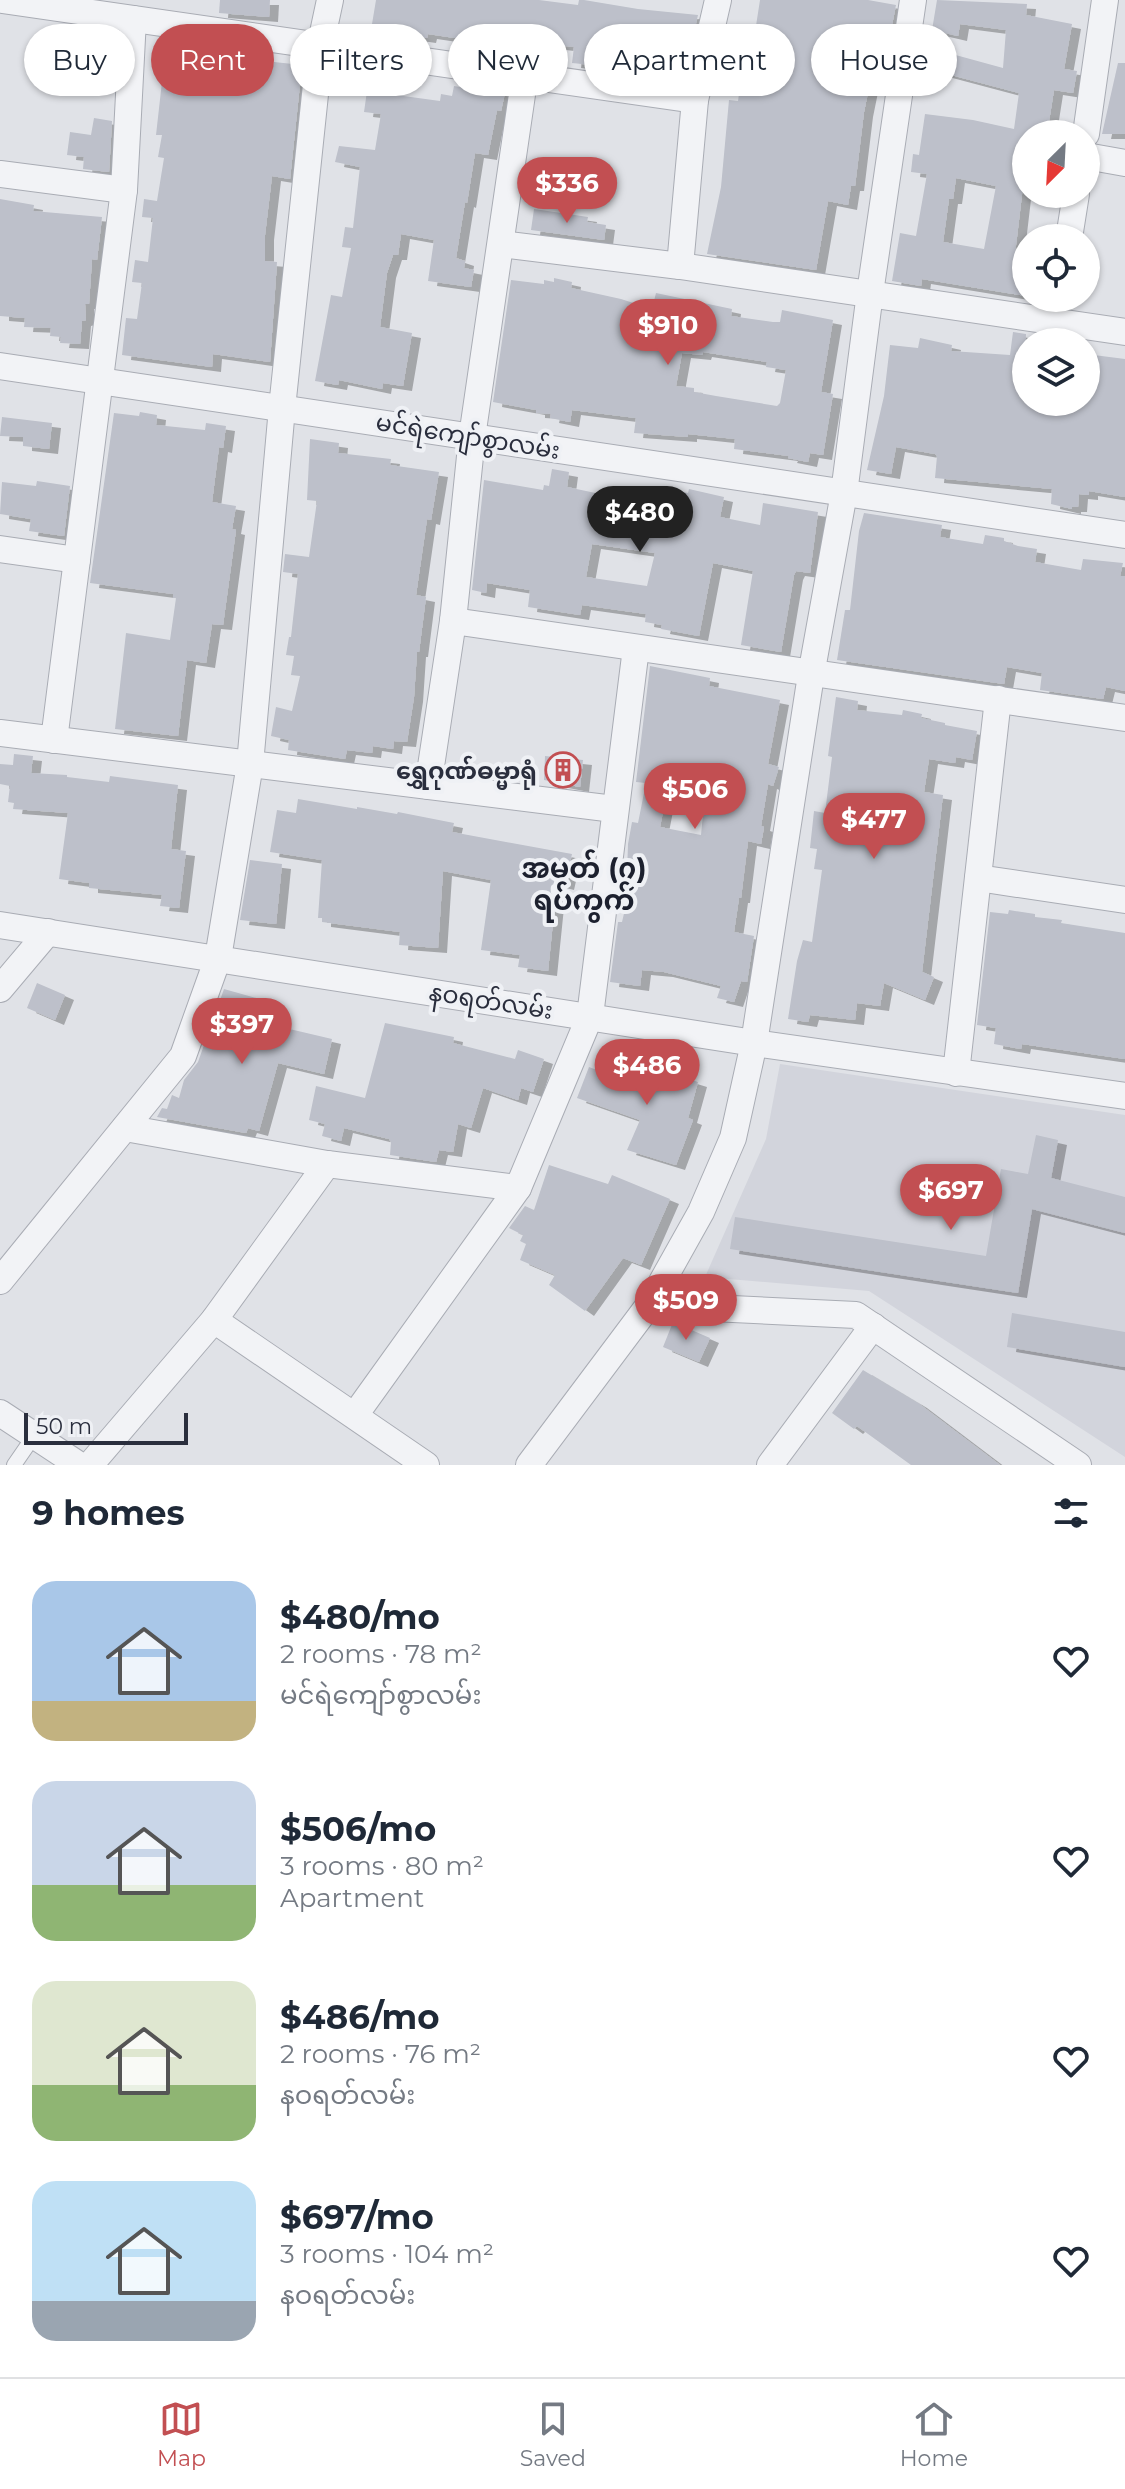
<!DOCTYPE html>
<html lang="en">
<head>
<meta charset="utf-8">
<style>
	:root { --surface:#fff; --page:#f2f2f3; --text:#1f2937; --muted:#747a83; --line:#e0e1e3; --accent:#c24f52 }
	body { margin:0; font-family:Montserrat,"Noto Sans Myanmar",sans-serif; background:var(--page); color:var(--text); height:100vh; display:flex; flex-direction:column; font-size:30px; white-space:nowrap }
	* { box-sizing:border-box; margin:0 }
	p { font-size:26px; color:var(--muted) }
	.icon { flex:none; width:44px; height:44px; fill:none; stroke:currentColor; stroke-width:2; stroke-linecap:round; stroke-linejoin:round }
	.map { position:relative; height:1465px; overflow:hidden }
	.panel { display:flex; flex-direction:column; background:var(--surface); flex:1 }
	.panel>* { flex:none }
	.hud { position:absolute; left:24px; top:24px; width:1078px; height:72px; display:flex; gap:16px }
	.needle { width:52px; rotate:204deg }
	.fabs { position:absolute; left:1012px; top:120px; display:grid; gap:16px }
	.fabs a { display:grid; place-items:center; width:88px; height:88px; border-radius:50%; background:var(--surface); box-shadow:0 2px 6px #0004; font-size:40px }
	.scale { position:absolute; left:24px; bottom:20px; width:164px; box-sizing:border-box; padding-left:8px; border:4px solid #2a2e3d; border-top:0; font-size:22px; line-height:28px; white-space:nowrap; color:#2a2e3d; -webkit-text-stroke:6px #eff1f5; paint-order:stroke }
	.price { position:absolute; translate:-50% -68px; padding:0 18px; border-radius:28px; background:var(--accent); color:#fff; font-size:26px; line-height:52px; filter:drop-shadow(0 2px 4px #0008) }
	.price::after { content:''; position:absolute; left:50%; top:48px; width:24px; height:18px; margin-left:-12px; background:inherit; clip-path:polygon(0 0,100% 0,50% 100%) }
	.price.selected { background:#222; color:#fff }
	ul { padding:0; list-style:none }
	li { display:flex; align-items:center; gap:24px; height:200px; padding:0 32px }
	li span { display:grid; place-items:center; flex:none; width:224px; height:160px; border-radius:24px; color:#555 }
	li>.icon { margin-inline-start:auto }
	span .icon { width:96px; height:96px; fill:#fffc; stroke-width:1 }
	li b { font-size:34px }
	h2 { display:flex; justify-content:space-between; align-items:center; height:96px; padding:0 32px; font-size:34px }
	.chip { padding:0 28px; border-radius:36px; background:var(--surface); box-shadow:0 2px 6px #0004; font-size:28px; line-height:72px }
	.chip.selected { background:var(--accent); color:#fff }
	.tab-bar { display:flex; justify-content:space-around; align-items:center; height:112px; border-top:2px solid var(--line); background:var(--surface); font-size:22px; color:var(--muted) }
	.tab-bar a { display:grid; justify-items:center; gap:4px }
	.tab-bar .selected { color:var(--accent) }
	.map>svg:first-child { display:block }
	.built { fill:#d2d4dc }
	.building { fill:#bdc0ca; fill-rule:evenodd; filter:url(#shadow) }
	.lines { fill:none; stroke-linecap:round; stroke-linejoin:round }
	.service-casing { stroke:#a9acb4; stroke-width:16 }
	.minor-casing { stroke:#a9acb4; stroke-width:28 }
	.service { stroke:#f2f3f6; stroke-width:14 }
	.minor { stroke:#f2f3f6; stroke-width:26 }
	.labels { text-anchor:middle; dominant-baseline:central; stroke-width:8; stroke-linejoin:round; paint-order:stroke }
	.street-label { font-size:24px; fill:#2a2e3d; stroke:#eff1f5 }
	.poi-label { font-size:24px; font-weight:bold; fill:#2a2e3d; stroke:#eff1f5; text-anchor:end }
	.quarter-label { font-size:28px; font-weight:bold; fill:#1c202e; stroke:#eff1f5 }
</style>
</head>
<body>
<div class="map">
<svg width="1125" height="1465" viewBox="0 0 1125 1465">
	<defs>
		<filter id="shadow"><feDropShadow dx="9" dy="5" stdDeviation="0" flood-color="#0004"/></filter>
	</defs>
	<rect width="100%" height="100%" fill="#e0e2e7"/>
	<polygon class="built" points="780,1064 1125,1115 1125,1457 869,1291 705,1277 766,1139"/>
	<g class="building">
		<polygon points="220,0 270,0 269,17 219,13"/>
		<polygon points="376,0 539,0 578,5 579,0 584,0 638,9 698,15 684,75 654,69 653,74 640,75 611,70 612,67 572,63 574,47 531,42 530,49 512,47 511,56 490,54 474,52 475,41 428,34 427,38 371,30"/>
		<polygon points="760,0 868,0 896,5 892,25 882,24 864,112 855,186 851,186 848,205 828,201 816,270 707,254 721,187 729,100 738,101 743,65 741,64 746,43 753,45"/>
		<path d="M937,0L1027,4L1026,15L1072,24L1064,69L1077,71L1073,93L1054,90L1047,134H1026V187L1023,186L1015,254L1026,256V296L922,279L921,286L892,281L900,233L916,236L927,174L911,172L913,154L919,155L925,114L973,120L1014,129L1019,93L936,71L941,51L1003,68L1006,30L960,24L958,36L932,30ZM956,178L996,186L984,249L943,242L949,199H953Z"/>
		<polygon points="166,46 213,52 212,64 257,68 257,64 273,66 274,62 302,65 290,179 272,176 265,235 265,261 277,262 270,362 213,354 212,367 122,355 126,318 137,319 142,283 132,282 135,260 148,262 153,218 142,217 144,199 157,201 164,158 158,157 162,135 156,135"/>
		<polygon points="1118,63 1125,63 1125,134 1102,134"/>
		<polygon points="471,84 505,93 501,111 497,110 488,155 475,153 467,203 465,202 456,258 465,261 464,268 474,270 471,287 428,281 434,240 401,234 398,255 393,255 387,273 380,327 412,333 403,386 383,383 382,389 339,380 338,385 315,381 331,295 342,297 351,248 342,247 345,227 353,228 360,167 335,162 339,146 375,150 381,114 364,112 367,91 440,101 441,94 452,96 454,86 471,89"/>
		<polygon points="94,118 112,121 109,172 83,169 84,157 67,155 70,132 91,135"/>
		<polygon points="0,199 34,205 33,211 102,217 97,260 92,259 89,304 85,304 86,320 82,321 80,344 60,343 61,337 50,336 51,328 24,327 25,318 0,316"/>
		<polygon points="534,209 588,217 587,222 606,225 604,240 531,230"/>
		<path d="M554,278L572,282L571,288L621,299L652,309L656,293L732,309L731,316L773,322H780L782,310L833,320L821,392L833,394L823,455L810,453L808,462L788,458L789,456L734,449L735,439L688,434V437L634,433L636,418L572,410L570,422L550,418L551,414L536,413V410L493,402L511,280L544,284V280L554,282ZM703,352L767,362L766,367L786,370L780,403L777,406L716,396L694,392V388L676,386L682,353L702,355Z"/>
		<polygon points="1013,332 1026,334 1023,402 1086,402 1086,354 1125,359 1125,497 1089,491 1089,495 1079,494 1078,507 1072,507 1072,509 1051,504 1052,489 935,478 937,456 935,454 896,447 891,474 867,470 884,396 890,345 918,348 920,338 952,345 951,351 1010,355"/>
		<polygon points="140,412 157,415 156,425 205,430 206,423 226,426 223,448 219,447 212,502 236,506 232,529 236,530 223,625 212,624 206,663 187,660 178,736 115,729 126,633 170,640 176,598 173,598 173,594 90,583 114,413 139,416"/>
		<polygon points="2,417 52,423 49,449 23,446 23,437 0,436"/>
		<polygon points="310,439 339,443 338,453 391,459 390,465 439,472 431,520 427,519 416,595 426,597 419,652 417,652 414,697 407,742 394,741 393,749 373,746 372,753 347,750 345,759 288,750 289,740 271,736 276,707 292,711 300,676 291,675 294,656 286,655 289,637 291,637 298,574 283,572 285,554 309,557 317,501 307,500"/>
		<path d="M552,469L569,472L567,487L605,495L606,493L623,496L624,492L665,497L667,489L688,493L689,489L724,497L720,517L760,525L763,503L818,512L810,573L796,571L794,575L781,652L741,645L753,571L713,563L699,636L661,629L662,625L645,622L646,614L582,605L580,615L528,607L530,590L487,583L486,593L472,590L484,480L543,490L544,485L549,486ZM592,544L655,553L647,586L586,577Z"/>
		<polygon points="37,481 70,486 64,536 29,531 31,519 0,514 2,482 36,486"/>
		<polygon points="864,513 942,525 940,537 983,544 985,535 1004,538 1004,541 1018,546 1037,549 1035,562 1081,570 1083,559 1123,563 1120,576 1125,576 1125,691 1106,687 1103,699 1040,690 1042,673 1007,667 1004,684 837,660 845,610 850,610 859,531"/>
		<path d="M650,666L710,678L709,686L780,700L768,764L779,767L773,786L768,784L761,826L764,827L761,844L748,841L741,898H739L734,932L754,936L747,982L741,981L734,1002L717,998L721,986L664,972L642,970L640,986L610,982L618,922H622L633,875L627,873L628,844L632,822L638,823L646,783L636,782ZM668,786L705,794L701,835L660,827Z"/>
		<polygon points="836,697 858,701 857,710 902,715 903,710 922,714 921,718 945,723 945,725 977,731 972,760 956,757 955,763 929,759 924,792 943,795 922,972 934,977 925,1000 884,983 880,1006 857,1003 855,1020 810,1015 808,1022 788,1019 797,961 803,940 812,942 822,870 814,869 817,849 810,848 814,811 825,813 832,757 828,756"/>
		<polygon points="14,754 33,756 31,773 67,775 67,777 109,782 110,776 178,785 171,849 186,851 179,908 160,906 162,895 89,888 89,883 59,879 68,813 13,809 14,803 8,802 10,786 0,784 0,764 13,765"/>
		<polygon points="545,756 583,760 580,787 544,780"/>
		<polygon points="298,799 357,809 357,807 397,814 398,812 454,823 452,832 572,854 565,885 557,883 548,971 518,967 520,955 481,950 491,880 443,871 438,948 399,945 400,932 322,922 322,918 318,918 322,860 270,852 277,810 296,813"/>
		<polygon points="250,860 282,864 276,924 240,920"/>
		<polygon points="1009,910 1035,914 1035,917 1062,920 1061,923 1125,933 1125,1059 1022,1044 1021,1049 994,1044 996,1028 977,1025 990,912 1008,914"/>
		<polygon points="37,983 65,995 55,1020 27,1008"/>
		<polygon points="224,989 260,999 259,1004 278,1010 274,1023 282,1025 281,1027 332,1039 324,1074 278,1063 259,1131 248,1128 246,1133 157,1117 162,1108 167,1109 172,1095 179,1098 184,1080 198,1062"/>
		<polygon points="385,1023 454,1037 453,1043 515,1059 518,1050 544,1059 533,1092 521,1088 518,1100 483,1088 471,1128 458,1124 453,1152 439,1150 436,1162 390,1155 391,1142 389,1139 344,1128 341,1141 322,1136 325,1124 309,1120 316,1086 365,1098"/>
		<polygon points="629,1061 698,1082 688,1118 693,1120 676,1165 627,1150 640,1120 577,1098 589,1067 623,1080"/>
		<polygon points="1036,1135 1058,1140 1051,1178 1125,1197 1125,1233 1032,1209 1018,1293 730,1249 735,1217 986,1256 1001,1169 1028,1174"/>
		<polygon points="549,1165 608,1184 612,1175 670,1199 641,1265 623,1258 585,1311 549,1285 555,1275 520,1260 526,1244 520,1241 523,1235 509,1228 525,1206 534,1210"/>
		<polygon points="1012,1313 1125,1332 1125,1367 1007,1347"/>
		<polygon points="673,1322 710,1338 699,1362 663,1347"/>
		<polygon points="863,1370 918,1403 1000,1465 911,1465 857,1426 854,1429 832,1413"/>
	</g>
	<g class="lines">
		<defs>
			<polyline id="service" points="14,1465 34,1436"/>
			<g id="minor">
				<polyline points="2,0 695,100"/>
				<polyline points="1086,134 1105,0"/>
				<polyline points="1086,156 1125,163"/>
				<polyline points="0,174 124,190"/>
				<polyline points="1069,238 1076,194"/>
				<polyline points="501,244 680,266 1125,332"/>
				<polyline points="680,266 695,100 718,0"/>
				<polyline points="0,366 1125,535"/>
				<polyline points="0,549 77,560"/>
				<polyline points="453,621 1125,718"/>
				<polyline points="0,733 614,809"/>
				<polyline points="54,740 124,190 133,19"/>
				<polyline points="428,786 453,621 472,437 525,74"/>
				<polyline points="978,878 1125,900"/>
				<polyline points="0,925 754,1043 1125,1096"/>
				<polyline points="0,989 48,932"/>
				<polyline points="956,1073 998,699"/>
				<polyline points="125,1128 327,1164 518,1188"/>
				<polyline points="0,1281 183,1056 218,958 250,764 282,408 320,47 330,0"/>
				<polyline points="649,1305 856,1315 1078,1465"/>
				<polyline points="214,1320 426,1465"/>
				<polyline points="0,1413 79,1465"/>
				<polyline points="355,1415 518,1188 590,1016 636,648"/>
				<polyline points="90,1465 214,1320 327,1164"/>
				<polyline points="529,1465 649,1305 701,1212 733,1138 754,1043 811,675 844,493 870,293 913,0"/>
				<polyline points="770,1465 873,1326"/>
			</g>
		</defs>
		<use href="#service" class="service-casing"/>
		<use href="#minor" class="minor-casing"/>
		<use href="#service" class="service"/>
		<use href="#minor" class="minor"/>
	</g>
	<defs>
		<symbol id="building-ring" viewBox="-11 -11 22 22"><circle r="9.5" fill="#eff1f5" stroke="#c24f52" stroke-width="1.5"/><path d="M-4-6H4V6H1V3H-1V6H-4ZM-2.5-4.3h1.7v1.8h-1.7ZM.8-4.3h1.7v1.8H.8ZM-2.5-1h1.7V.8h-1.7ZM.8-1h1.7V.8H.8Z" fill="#c24f52"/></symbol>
	</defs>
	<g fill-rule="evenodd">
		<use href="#building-ring" x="543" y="750" width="40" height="40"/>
	</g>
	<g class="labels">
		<g class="street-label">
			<text transform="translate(468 436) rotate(9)">မင်ရဲကျော်စွာလမ်း</text>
			<text transform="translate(491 1001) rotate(9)">နဝရတ်လမ်း</text>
		</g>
		<g class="poi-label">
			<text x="537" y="770">ရွှေဂုဏ်ဓမ္မာရုံ</text>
		</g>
		<g class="quarter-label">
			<text x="584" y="868">အမှတ် (၇)<tspan x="584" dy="32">ရပ်ကွက်</tspan></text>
		</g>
	</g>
</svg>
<div class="fabs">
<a><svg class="needle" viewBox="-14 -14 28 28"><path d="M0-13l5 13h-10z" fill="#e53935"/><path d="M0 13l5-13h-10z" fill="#747a83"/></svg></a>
<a><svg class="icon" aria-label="locate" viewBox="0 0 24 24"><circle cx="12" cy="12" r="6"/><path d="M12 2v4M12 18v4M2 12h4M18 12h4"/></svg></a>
<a><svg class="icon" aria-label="layers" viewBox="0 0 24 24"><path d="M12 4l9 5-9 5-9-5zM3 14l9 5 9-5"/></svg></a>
</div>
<div class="scale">50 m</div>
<b class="price" style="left:567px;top:225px">$336</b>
<b class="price" style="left:668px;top:367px">$910</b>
<b class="price selected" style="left:640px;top:554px">$480</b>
<b class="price" style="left:695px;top:831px">$506</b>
<b class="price" style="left:874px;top:861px">$477</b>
<b class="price" style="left:242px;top:1066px">$397</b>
<b class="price" style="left:647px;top:1107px">$486</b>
<b class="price" style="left:951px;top:1232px">$697</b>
<b class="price" style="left:686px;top:1342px">$509</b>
<div class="hud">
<a class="chip">Buy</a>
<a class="chip selected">Rent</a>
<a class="chip">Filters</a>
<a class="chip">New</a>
<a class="chip">Apartment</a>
<a class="chip">House</a>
</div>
</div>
<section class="panel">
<h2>9 homes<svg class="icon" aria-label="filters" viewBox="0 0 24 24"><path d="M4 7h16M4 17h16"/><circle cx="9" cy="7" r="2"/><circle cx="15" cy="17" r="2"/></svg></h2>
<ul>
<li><span style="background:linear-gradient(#a9c7e8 75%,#c2b280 0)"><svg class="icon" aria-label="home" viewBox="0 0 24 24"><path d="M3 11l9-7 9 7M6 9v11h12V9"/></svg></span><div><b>$480/mo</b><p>2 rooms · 78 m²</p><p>မင်ရဲကျော်စွာလမ်း</p></div><svg class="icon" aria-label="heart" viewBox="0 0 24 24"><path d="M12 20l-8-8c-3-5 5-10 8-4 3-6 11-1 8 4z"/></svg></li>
<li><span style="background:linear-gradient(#c9d6e8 65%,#8fb573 0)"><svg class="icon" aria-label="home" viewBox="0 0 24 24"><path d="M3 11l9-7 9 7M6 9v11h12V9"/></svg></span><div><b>$506/mo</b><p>3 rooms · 80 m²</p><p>Apartment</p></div><svg class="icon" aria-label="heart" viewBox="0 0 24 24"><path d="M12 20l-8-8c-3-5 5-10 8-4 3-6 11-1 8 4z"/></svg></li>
<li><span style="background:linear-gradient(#dfe7d0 65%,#8fb573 0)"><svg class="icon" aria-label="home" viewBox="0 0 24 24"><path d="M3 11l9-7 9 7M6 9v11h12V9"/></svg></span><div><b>$486/mo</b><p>2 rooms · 76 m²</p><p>နဝရတ်လမ်း</p></div><svg class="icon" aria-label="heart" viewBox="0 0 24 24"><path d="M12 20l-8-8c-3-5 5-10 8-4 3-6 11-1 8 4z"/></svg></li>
<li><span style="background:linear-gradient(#bfe0f5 75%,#9aa5b1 0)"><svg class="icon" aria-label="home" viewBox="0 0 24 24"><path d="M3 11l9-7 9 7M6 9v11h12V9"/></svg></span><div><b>$697/mo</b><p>3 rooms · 104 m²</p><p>နဝရတ်လမ်း</p></div><svg class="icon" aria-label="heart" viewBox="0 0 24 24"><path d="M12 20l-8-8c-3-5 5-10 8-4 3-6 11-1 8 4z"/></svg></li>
</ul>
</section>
<nav class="tab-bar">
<a class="selected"><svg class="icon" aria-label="map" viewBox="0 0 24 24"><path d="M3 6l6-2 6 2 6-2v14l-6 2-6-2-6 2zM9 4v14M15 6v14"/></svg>Map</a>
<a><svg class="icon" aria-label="saved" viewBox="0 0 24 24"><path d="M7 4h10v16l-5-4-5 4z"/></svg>Saved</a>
<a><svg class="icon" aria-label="home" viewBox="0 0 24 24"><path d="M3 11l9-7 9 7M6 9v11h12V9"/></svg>Home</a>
</nav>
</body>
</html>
